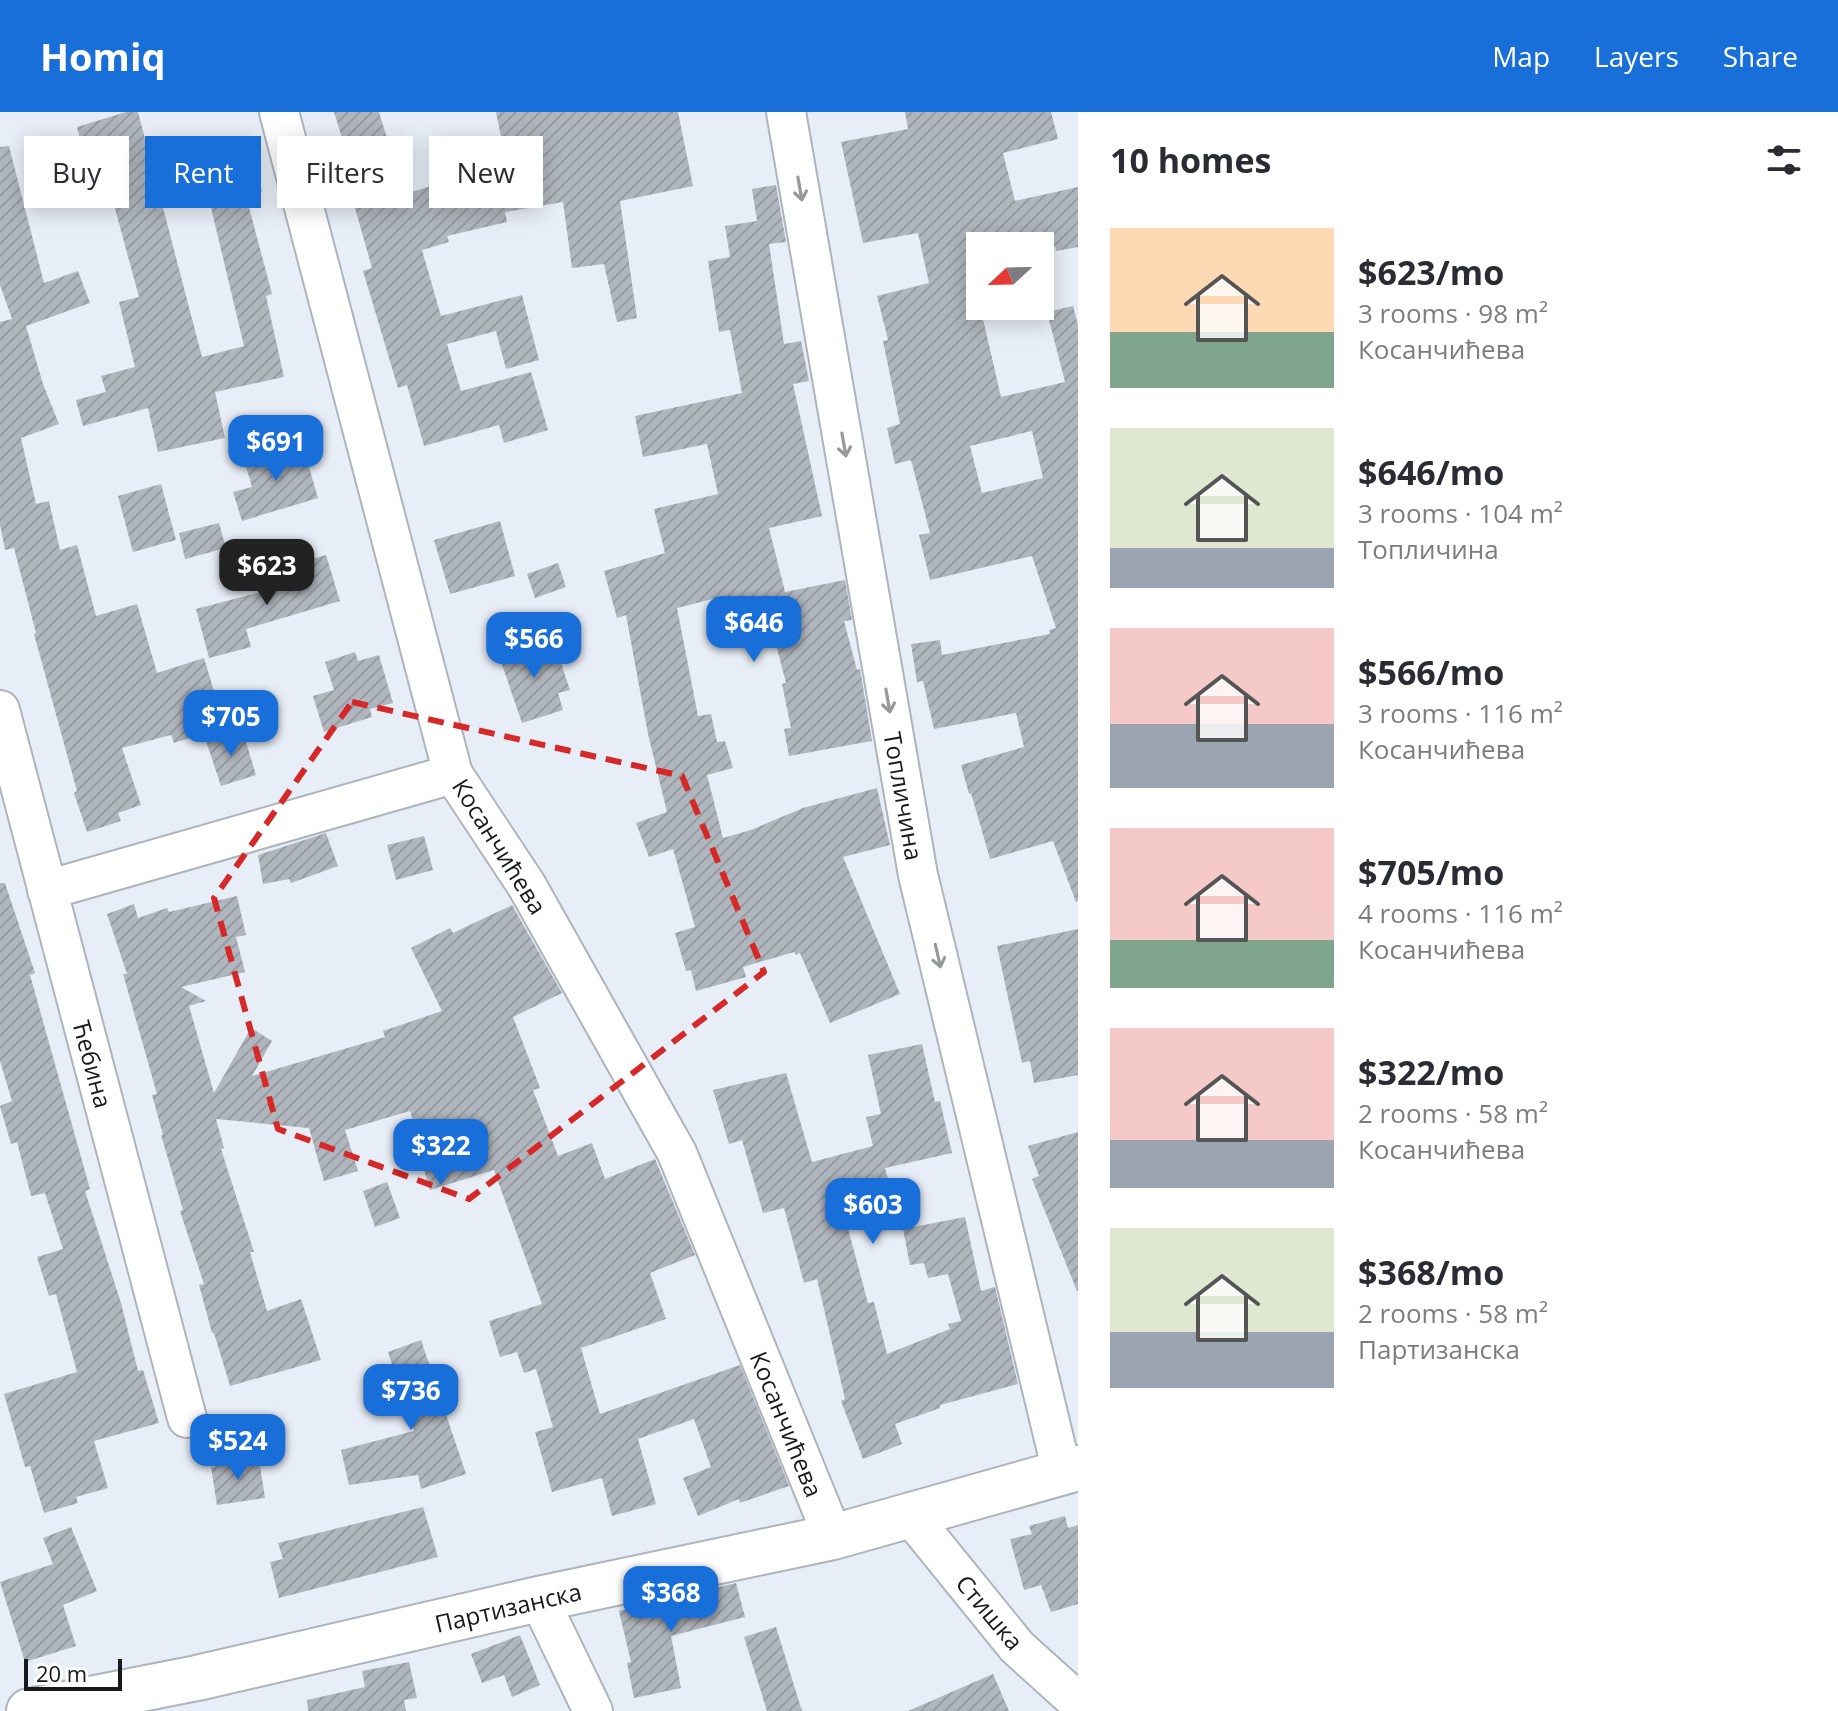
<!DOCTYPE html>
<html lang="en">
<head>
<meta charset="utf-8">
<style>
	:root { --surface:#fff; --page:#f2f2f3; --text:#2b2b33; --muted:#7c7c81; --accent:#196fd9 }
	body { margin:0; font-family:"Open Sans",sans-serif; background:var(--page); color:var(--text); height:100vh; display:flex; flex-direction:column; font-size:30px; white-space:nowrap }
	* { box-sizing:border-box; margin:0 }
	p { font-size:26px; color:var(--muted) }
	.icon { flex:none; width:44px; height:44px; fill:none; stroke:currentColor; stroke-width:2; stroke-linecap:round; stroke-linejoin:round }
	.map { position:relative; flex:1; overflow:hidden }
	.panel { display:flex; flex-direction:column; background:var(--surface); width:760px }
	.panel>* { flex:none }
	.top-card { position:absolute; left:24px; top:24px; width:760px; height:72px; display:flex; gap:16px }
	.needle { width:52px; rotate:248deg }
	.buttons { position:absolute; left:966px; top:120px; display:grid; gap:16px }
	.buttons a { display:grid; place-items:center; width:88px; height:88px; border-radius:0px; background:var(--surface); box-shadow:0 4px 20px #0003; font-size:40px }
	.scale { position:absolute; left:24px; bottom:20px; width:98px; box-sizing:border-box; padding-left:8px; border:4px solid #17191c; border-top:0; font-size:22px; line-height:28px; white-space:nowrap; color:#17191c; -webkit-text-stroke:6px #fff; paint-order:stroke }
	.price { position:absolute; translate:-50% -68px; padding:0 18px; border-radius:16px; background:var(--accent); color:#fff; font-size:26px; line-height:52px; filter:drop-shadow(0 2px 4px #0008) }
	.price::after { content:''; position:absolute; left:50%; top:48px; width:24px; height:18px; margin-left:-12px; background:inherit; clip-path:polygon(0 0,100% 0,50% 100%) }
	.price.active { background:#222; color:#fff }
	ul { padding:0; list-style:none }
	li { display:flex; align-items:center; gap:24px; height:200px; padding:0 32px }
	li span { display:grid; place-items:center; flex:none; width:224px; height:160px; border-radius:0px; color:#555 }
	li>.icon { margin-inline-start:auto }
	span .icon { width:96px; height:96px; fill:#fffc; stroke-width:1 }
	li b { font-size:34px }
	h2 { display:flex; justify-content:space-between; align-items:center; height:96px; padding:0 32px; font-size:34px }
	.tag { padding:0 28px; border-radius:0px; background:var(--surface); box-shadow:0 4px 20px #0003; font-size:28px; line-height:72px }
	.tag.active { background:var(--accent); color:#fff }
	header { display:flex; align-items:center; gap:48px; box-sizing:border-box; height:112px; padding:0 40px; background:var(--accent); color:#fff }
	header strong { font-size:38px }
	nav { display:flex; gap:44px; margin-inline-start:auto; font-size:28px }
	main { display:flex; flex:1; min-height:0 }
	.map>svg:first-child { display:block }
	.building { fill:url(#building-hatch); fill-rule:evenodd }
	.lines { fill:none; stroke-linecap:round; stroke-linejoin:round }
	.street-casing { stroke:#aeb4bc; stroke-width:42 }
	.secondary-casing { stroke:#aeb4bc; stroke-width:48 }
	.street { stroke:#fff; stroke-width:38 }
	.secondary { stroke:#fff; stroke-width:44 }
	.oneway { stroke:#979899 }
	.marked { fill:none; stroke:#d62828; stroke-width:6; stroke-dasharray:16 10; stroke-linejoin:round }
	.labels { text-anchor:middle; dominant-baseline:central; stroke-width:6; stroke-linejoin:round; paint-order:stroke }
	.street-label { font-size:24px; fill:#17191c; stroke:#fff }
</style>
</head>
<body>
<header>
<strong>Homiq</strong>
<nav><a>Map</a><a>Layers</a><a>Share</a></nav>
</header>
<main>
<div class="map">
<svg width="1078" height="1599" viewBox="0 0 1078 1599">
	<defs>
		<pattern id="building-hatch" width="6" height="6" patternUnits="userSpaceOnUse" patternTransform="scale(2)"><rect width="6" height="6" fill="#b0b6be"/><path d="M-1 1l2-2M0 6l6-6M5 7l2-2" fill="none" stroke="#979ca3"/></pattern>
	</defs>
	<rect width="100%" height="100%" fill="#e8eef7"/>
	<g class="building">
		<polygon points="126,0 138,0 202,245 244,234 198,41 250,29 262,80 246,84 272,182 266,184 284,265 215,280 225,326 158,340 148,296 83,314 76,288 106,280 101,264 135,255 119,190 139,185 108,71 53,87 41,46 82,34 77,15"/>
		<polygon points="334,0 379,0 404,82 432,74 436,88 511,73 496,0 678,0 693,74 620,89 637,206 617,210 604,152 572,156 563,90 505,100 507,110 447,124 449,130 422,138 441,204 522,183 539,248 506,257 496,219 447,232 461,279 531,260 548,318 504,331 499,313 424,334 407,273 398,276 363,159 372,156 355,96 363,94"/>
		<path d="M905,0H1051L1058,27L1003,41L1015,89L1078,75V135L1056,139L1055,134H980V194L1001,285L1065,270L1047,200L1073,194L1078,213V789L1076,790L1053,729L990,747L971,681L969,682L961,653L1024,635L1016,601L934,617L923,569L917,570L911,532L940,528L942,543L1050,522L1049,518L1056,516L1032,444L930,468L919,423L930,421L911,348L895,352L887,316L900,312L883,229L888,228L877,184L929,171L918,121L863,131L841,30L908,17ZM1032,319L1043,366L982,381L970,334Z"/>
		<polygon points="9,34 44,171 78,159 90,191 26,214 43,272 59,312 21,326 36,392 49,389 60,438 77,433 96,504 137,492 157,561 204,546 225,615 174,631 171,623 122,636 141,693 118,701 121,709 87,720 74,681 77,679 34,522 36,521 14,436 5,438 0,413 0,210 12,207 0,173 0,35"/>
		<polygon points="776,73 786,130 769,132 784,232 801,229 809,269 793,272 822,404 769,416 785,480 845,468 852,508 844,509 857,558 860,557 872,629 789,644 784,617 791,616 782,572 786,571 771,513 737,527 720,485 677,496 698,604 711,602 717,630 725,629 733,656 707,663 723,726 751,718 803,696 877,676 890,733 843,745 900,882 830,911 800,841 796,843 794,840 743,855 746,865 696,879 691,858 686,859 675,821 695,815 673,737 649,745 636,711 667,700 648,622 626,503 617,506 604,459 665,441 654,397 718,382 707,332 643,345 635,304 742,281 730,218 719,220 708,149 730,145 725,114 757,109 752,77"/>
		<polygon points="302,331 318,386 242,409 233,380 252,375 244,348"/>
		<polygon points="161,372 176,428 133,440 118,384"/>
		<polygon points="500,409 515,464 450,482 434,428"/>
		<polygon points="219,411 226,436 185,447 179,421"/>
		<polygon points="326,443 340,489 246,517 251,535 209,546 196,497 291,472 286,455"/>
		<polygon points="558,451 566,475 535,486 527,462"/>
		<polygon points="540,527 546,546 558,542 570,578 558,581 563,598 522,611 498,541"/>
		<polygon points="355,540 358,549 379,543 393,591 370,597 372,605 324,620 313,584 334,578 325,550"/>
		<polygon points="242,617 256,663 221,674 206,629"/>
		<polygon points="326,721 338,754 291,771 289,767 263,772 258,743"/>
		<polygon points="424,724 433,758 396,768 387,733"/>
		<polygon points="0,771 5,771 35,861 30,863 90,1077 85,1079 121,1191 138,1259 143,1258 159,1311 94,1329 108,1376 76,1385 78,1391 44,1401 30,1354 25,1355 4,1282 77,1260 56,1182 49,1184 37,1145 63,1137 45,1081 31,1084 17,1030 11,1032 0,994 12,989 0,949"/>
		<polygon points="237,784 246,823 236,825 245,860 181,875 206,889 189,894 214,981 251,916 272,929 252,964 385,925 383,919 442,899 411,836 450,816 453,821 512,793 562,881 513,905 540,976 533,978 558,1044 592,1031 605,1067 655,1047 695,1143 650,1161 666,1207 581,1236 600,1302 740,1253 789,1374 740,1391 739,1387 698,1404 683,1366 711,1355 694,1307 638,1327 656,1392 612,1404 602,1366 552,1380 535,1320 553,1315 536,1257 524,1261 517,1240 500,1245 489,1209 542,1192 494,1058 430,1078 421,1047 425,1046 410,999 345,1018 358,1059 324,1069 309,1016 216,1007 224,1036 221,1037 254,1140 250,1140 267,1199 301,1187 321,1248 230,1274 214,1221 212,1221 199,1173 204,1172 180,1099 183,1098 161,1023 163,1023 152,983 157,982 123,862 127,862 107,802 134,792 138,806 167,796 169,800"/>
		<polygon points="1078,817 1078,963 1034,971 1030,949 1022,951 997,834"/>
		<polygon points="922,932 935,990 940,989 952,1041 885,1056 893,1083 843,1098 868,1191 874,1190 887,1242 950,1217 948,1212 961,1209 948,1162 928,1166 924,1151 910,1153 903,1117 965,1105 981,1179 995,1175 1018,1272 940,1293 940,1296 895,1312 902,1332 863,1347 841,1289 845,1287 817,1167 804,1171 784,1096 763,1101 742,1028 729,1032 713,978 786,961 812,1050 873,1034 866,1005 881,1002 868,943"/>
		<polygon points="1078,1020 1078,1179 1077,1179 1032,1067 1039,1064 1028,1034"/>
		<polygon points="387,1070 400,1106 375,1115 363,1079"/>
		<polygon points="421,1228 466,1362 421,1377 418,1363 349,1373 341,1338 414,1319 388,1240"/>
		<polygon points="259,1348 265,1386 217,1393 211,1355"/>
		<polygon points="423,1395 438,1445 279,1486 270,1450 283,1447 278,1431"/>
		<polygon points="1065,1404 1068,1416 1078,1413 1078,1492 1051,1500 1041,1473 1024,1478 1010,1427 1032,1422 1029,1414"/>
		<polygon points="71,1415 97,1479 63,1493 76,1534 25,1550 0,1470 53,1452 43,1426"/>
		<polygon points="736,1471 745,1505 671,1524 681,1576 634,1586 627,1551 631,1550 619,1499"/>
		<polygon points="776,1515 802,1599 767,1599 744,1525"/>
		<polygon points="520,1523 540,1573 512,1585 504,1563 482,1571 471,1542"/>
		<polygon points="409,1550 417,1586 404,1588 406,1599 308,1599 307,1588 365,1575 362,1559"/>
		<polygon points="993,1562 1009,1599 908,1599"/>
	</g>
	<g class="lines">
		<defs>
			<g id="street">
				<polyline points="279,0 453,662 527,774 677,1041 833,1425"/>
				<polyline points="786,0 918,763 1062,1360"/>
				<polyline points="0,598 187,1306"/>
				<polyline points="47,778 453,662"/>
				<polyline points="910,1403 1017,1535 1078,1590"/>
				<polyline points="539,1487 593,1599"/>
			</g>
			<polyline id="secondary" points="29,1599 197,1566 539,1487 833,1425 1078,1356"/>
		</defs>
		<use href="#street" class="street-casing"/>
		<use href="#secondary" class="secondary-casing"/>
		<use href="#street" class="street"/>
		<use href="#secondary" class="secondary"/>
	</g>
	<defs><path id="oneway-shaft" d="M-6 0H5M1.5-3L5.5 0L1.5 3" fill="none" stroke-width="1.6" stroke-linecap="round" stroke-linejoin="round" transform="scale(2)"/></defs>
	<g class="oneway">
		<use href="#oneway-shaft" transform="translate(800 77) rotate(80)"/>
		<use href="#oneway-shaft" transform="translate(844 333) rotate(80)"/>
		<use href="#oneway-shaft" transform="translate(888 589) rotate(80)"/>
		<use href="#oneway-shaft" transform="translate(938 844) rotate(77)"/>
	</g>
	<path class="marked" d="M352,590L682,664L764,860L469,1087L278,1017L214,786Z"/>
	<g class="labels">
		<g class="street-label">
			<text transform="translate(904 684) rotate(80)">Топличина</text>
			<text transform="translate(500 734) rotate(58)">Косанчићева</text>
			<text transform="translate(93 952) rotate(75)">Ћебина</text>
			<text transform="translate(787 1312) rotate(68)">Косанчићева</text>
			<text transform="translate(508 1495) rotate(-13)">Партизанска</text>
			<text transform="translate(990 1500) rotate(50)">Стишка</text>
		</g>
	</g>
</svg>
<div class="buttons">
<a><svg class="needle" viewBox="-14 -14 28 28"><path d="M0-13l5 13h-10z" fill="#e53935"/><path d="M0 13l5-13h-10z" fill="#7c7c81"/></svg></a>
</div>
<div class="scale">20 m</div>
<b class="price" style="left:276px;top:371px">$691</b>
<b class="price active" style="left:267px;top:495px">$623</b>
<b class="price" style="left:754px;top:552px">$646</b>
<b class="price" style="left:534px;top:568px">$566</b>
<b class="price" style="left:231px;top:646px">$705</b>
<b class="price" style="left:441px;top:1075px">$322</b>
<b class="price" style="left:873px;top:1134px">$603</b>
<b class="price" style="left:411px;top:1320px">$736</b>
<b class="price" style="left:238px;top:1370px">$524</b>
<b class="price" style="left:671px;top:1522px">$368</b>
<div class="top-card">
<a class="tag">Buy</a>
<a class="tag active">Rent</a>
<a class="tag">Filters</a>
<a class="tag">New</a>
</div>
</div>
<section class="panel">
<h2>10 homes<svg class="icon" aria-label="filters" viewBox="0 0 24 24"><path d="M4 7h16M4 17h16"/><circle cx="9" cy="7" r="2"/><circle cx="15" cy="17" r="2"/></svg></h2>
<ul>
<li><span style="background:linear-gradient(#ffd9b3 65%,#7fa58c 0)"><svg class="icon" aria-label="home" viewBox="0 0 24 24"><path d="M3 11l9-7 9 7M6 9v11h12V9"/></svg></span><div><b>$623/mo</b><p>3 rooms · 98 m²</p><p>Косанчићева</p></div></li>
<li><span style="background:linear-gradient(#dfe7d0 75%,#9aa5b1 0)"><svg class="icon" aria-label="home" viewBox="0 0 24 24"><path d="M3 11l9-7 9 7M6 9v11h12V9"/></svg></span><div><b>$646/mo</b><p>3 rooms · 104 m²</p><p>Топличина</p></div></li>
<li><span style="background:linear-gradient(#f6c9c9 60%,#9aa5b1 0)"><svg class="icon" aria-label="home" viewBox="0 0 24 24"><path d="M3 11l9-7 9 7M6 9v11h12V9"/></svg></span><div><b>$566/mo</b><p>3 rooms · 116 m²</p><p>Косанчићева</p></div></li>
<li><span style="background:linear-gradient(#f6c9c9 70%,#7fa58c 0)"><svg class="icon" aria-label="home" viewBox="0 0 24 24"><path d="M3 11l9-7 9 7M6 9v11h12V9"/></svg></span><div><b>$705/mo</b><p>4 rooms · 116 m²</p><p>Косанчићева</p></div></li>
<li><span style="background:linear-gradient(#f6c9c9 70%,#9aa5b1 0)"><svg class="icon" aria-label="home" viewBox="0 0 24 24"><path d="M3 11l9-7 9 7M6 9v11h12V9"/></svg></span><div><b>$322/mo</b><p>2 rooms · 58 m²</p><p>Косанчићева</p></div></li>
<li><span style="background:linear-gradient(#dfe7d0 65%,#9aa5b1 0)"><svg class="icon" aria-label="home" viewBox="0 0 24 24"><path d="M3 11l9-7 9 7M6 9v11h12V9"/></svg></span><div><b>$368/mo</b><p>2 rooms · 58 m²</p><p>Партизанска</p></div></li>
</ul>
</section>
</main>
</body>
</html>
